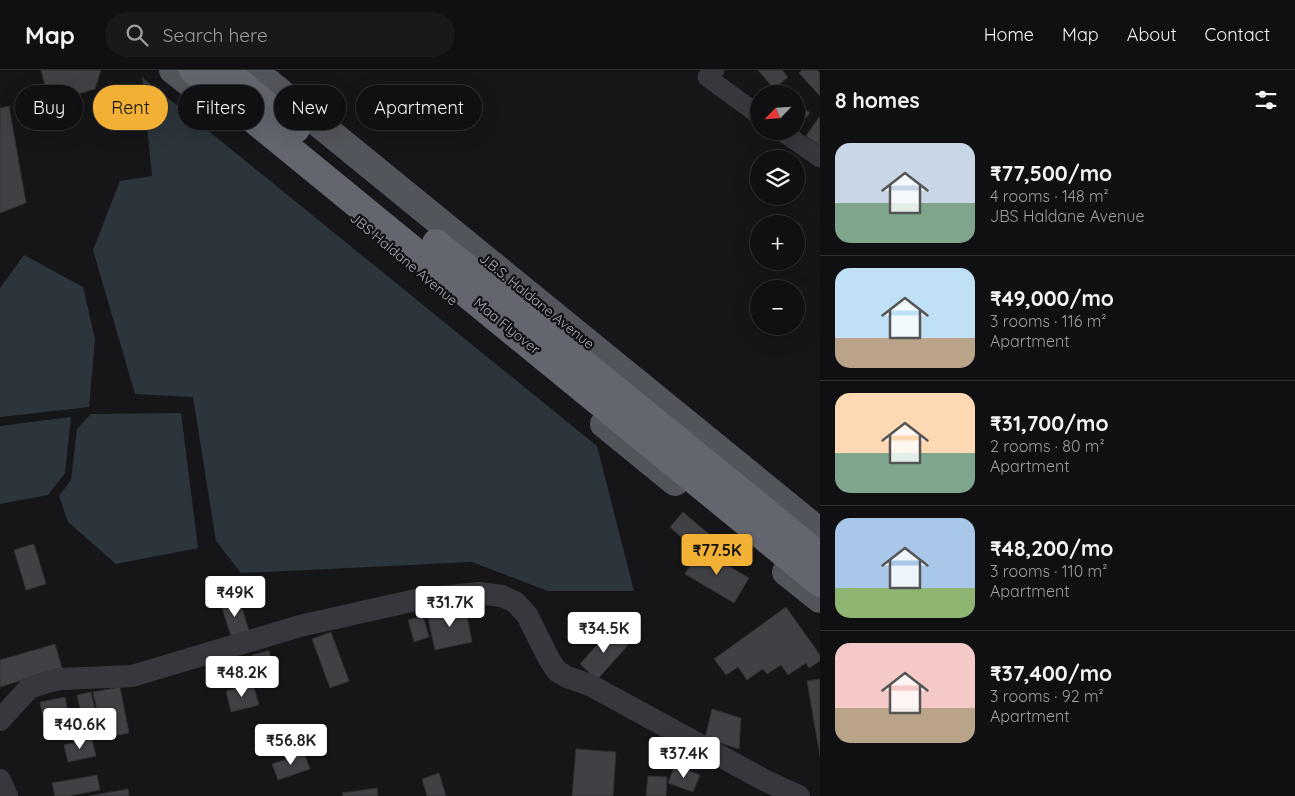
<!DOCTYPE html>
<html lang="en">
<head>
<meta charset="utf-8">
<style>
	:root { --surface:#101012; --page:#19191b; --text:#f1f3f6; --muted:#9c9d9f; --line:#303032; --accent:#f2b134 }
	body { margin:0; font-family:Quicksand,sans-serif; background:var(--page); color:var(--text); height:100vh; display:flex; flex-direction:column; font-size:19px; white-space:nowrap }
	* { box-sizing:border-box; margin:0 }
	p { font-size:16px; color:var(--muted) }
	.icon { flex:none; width:28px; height:28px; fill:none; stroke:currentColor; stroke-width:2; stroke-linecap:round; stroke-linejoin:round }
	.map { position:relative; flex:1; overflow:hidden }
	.details { display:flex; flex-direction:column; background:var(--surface); width:475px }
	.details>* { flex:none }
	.hud { position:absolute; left:15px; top:15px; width:475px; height:45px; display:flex; gap:10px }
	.needle { width:32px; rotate:245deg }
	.fabs { position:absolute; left:750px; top:15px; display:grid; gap:10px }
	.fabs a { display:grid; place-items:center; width:55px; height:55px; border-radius:50%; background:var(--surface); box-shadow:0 5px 20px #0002,0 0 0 1px var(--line); font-size:25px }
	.price { position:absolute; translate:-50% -42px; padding:0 11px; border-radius:5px; background:#fff; color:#222; font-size:16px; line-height:32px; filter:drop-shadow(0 1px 2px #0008) }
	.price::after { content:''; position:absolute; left:50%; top:30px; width:15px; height:11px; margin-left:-8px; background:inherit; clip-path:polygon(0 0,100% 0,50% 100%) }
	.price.current { background:var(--accent); color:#111 }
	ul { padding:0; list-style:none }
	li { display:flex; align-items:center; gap:15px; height:125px; padding:0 15px }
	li+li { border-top:1px solid var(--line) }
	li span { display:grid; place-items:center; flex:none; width:140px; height:100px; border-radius:15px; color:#555 }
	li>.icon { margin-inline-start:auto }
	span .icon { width:60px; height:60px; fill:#fffc; stroke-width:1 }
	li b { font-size:21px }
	h2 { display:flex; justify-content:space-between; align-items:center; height:60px; padding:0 15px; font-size:21px }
	.chip { padding:0 18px; border-radius:22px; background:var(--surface); box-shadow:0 5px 20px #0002,0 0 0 1px var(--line); font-size:18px; line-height:45px }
	.chip.current { background:var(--accent); color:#111 }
	header { display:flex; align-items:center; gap:30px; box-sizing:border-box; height:70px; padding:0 25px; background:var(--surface); border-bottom:1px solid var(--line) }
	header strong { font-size:24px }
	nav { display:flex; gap:28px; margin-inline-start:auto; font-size:18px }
	.search { width:350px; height:45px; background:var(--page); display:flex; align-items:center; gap:12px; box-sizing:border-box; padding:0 18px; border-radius:28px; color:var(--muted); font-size:19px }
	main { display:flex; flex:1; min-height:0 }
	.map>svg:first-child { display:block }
	.water { fill:#2c353c }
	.building { fill:#404145; stroke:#303034 }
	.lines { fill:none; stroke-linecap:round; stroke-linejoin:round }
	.minor { stroke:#37383d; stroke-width:19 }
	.tertiary { stroke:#37383d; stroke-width:22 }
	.primary { stroke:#53555c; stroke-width:28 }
	.motorway { stroke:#63666e; stroke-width:28 }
	.labels { text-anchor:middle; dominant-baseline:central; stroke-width:4.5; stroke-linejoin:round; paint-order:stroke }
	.street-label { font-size:14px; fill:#a8adb8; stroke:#111113 }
</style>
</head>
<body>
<header>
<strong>Map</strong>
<div class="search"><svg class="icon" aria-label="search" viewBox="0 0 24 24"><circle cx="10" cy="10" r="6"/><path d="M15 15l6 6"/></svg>Search here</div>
<nav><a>Home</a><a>Map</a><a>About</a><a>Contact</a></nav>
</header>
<main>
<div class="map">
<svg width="820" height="726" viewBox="0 0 820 726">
	<rect width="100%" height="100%" fill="#161618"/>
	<g class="water">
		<polygon points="142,7 597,376 634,521 548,521 472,492 241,503 216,471 193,327 135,324 93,180 120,111 152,106"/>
		<polygon points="24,185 83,217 95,269 89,337 0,347 0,218"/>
		<polygon points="181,343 198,478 116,494 68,452 59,426 71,410 77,359 91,344"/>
		<polygon points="71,347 65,403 48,425 0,434 0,356"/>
	</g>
	<g class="building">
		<polygon points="41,0 101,0 95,19 49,32"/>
		<polygon points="758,0 782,0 788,7 774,19"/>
		<polygon points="802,0 817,0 820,3 820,26 799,3"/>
		<polygon points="796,32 810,43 796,60"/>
		<polygon points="9,36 26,133 0,143 0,38"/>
		<polygon points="819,47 820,48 820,76 806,66"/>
		<polygon points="683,442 710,465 692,477 670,457"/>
		<polygon points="34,474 46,514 26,520 14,480"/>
		<polygon points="700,479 749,508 734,533 685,504"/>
		<polygon points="237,522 251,567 233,573 219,528"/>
		<polygon points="465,536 472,572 435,580 427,544"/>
		<polygon points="786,537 820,585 820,591 809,598 806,593 788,605 781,595 767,604 763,599 747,610 738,597 726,605 714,589"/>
		<polygon points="423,546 429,567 414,572 408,550"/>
		<polygon points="612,558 629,574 597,610 580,594"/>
		<polygon points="331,562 349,611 330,618 312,569"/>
		<polygon points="55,574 62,598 0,617 0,590"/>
		<polygon points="269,581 275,605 257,609 252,585"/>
		<polygon points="820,609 820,686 807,611"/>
		<polygon points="253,614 259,635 231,642 226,621"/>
		<polygon points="120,617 129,663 103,668 93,622"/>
		<polygon points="91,622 101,667 87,670 77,625"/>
		<polygon points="65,627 70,652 45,657 40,632"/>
		<polygon points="712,639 741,648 739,679 705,668"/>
		<polygon points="92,669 96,686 68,692 64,675"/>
		<polygon points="576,679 616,682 613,726 572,726"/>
		<polygon points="304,683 310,699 278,710 272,694"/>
		<polygon points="675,695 700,705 693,722 668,713"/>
		<polygon points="439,703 446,726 427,726 422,709"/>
		<polygon points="97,705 100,720 69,726 55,726 52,713"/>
		<polygon points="648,706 667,707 666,726 646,726"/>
		<polygon points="377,718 378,726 343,726 342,723"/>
		<polygon points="128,719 129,726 89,726"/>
	</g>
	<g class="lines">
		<g class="minor">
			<polyline points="715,0 707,7 759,45"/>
			<polyline points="781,61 820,88"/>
		</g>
		<g class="tertiary">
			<polyline points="0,650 29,618 47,612 61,609 132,606 300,556 420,529 479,523 502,526 515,532 527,545 549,589 557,601 567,607 590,615 766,711 799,726"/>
			<polyline points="0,710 7,726"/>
		</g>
		<g class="primary">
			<polyline points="173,0 210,29"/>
			<polyline points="253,0 820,462"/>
			<polyline points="604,354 675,412"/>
			<polyline points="786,502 820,529"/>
		</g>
		<g class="motorway">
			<polyline points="193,0 820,513"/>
			<polyline points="224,0 296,59"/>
			<polyline points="436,173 820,486"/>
		</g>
	</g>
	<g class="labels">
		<g class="street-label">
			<text transform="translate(404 189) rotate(40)">JBS Haldane Avenue</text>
			<text transform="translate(537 231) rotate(39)">J.B.S. Haldane Avenue</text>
			<text transform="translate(507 256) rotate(39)">Maa Flyover</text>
		</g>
	</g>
</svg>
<div class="fabs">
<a><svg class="needle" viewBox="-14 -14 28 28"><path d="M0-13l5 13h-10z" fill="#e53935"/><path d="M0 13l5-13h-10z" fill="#9c9d9f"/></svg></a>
<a><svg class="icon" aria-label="layers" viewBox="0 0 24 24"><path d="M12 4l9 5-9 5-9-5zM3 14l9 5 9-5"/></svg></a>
<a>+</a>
<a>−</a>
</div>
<b class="price current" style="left:717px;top:506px">₹77.5K</b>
<b class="price" style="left:235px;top:548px">₹49K</b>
<b class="price" style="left:450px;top:558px">₹31.7K</b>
<b class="price" style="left:604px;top:584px">₹34.5K</b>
<b class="price" style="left:242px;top:628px">₹48.2K</b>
<b class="price" style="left:80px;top:680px">₹40.6K</b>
<b class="price" style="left:291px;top:696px">₹56.8K</b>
<b class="price" style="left:684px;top:709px">₹37.4K</b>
<div class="hud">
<a class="chip">Buy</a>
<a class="chip current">Rent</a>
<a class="chip">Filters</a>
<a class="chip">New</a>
<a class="chip">Apartment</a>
</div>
</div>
<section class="details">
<h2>8 homes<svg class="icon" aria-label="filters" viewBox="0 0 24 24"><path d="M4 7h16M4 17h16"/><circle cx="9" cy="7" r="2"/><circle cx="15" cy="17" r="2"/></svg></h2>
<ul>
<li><span style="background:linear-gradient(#c9d6e8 60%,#7fa58c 0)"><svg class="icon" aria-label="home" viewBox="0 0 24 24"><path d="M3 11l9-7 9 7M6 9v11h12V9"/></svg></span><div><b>₹77,500/mo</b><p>4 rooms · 148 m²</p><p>JBS Haldane Avenue</p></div></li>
<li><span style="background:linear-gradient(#bfe0f5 70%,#b9a48a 0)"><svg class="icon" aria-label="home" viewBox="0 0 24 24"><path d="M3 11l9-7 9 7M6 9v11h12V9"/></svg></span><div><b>₹49,000/mo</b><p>3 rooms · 116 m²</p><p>Apartment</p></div></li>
<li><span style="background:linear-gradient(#ffd9b3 60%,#7fa58c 0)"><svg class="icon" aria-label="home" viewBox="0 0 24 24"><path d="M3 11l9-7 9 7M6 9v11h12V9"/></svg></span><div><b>₹31,700/mo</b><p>2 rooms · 80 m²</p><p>Apartment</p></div></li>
<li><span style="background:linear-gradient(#a9c7e8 70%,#8fb573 0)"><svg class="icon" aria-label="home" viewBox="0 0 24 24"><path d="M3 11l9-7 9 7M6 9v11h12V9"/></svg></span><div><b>₹48,200/mo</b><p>3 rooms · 110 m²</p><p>Apartment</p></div></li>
<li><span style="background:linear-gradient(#f6c9c9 65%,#b9a48a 0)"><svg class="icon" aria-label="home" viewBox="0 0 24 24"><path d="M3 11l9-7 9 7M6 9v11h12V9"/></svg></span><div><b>₹37,400/mo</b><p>3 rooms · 92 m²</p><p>Apartment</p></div></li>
</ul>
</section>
</main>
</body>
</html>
